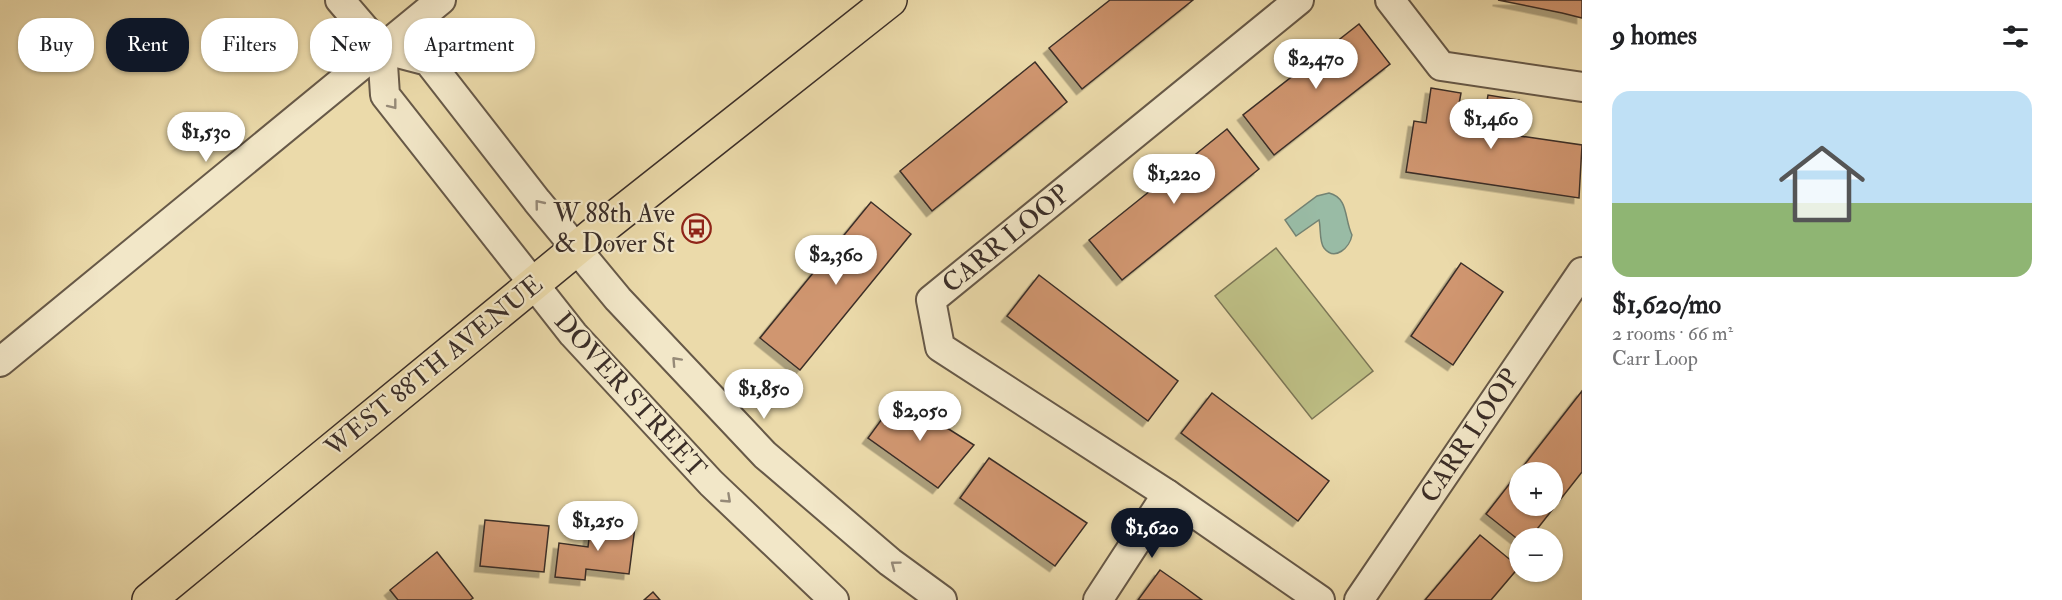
<!DOCTYPE html>
<html lang="en">
<head>
<meta charset="utf-8">
<style>
	:root { --surface:#fff; --page:#f2f2f2; --text:#202124; --muted:#757577; --accent:#111827 }
	body { margin:0; font-family:"IM FELL Double Pica",serif; background:var(--page); color:var(--text); height:100vh; display:flex; flex-direction:column; font-size:22px; white-space:nowrap }
	* { box-sizing:border-box; margin:0 }
	p { font-size:20px; color:var(--muted) }
	.icon { flex:none; width:33px; height:33px; fill:none; stroke:currentColor; stroke-width:2; stroke-linecap:round; stroke-linejoin:round }
	.map { position:relative; flex:1; overflow:hidden }
	.drawer { display:flex; flex-direction:column; background:var(--surface); width:480px }
	.drawer>* { flex:none }
	.banner { position:absolute; left:18px; top:18px; width:570px; height:54px; display:flex; gap:12px }
	.fabs { position:absolute; left:1509px; top:462px; display:grid; gap:12px }
	.fabs a { display:grid; place-items:center; width:54px; height:54px; border-radius:50%; background:var(--surface); box-shadow:0 2px 4px #0004; font-size:30px }
	.price { position:absolute; translate:-50% -51px; padding:0 14px; border-radius:21px; background:#fff; color:#222; font-size:20px; line-height:39px; filter:drop-shadow(0 2px 3px #0008) }
	.price::after { content:''; position:absolute; left:50%; top:36px; width:18px; height:14px; margin-left:-9px; background:inherit; clip-path:polygon(0 0,100% 0,50% 100%) }
	.price.selected { background:var(--accent); color:#fff }
	ul { padding:0; list-style:none }
	li { display:grid; align-content:center; gap:12px; height:318px; padding:0 30px }
	li span { display:grid; place-items:center; height:186px; border-radius:18px; color:#555 }
	li>.icon { margin-inline-start:auto }
	span .icon { width:108px; height:108px; fill:#fffc; stroke-width:1 }
	li b { font-size:26px }
	h2 { display:flex; justify-content:space-between; align-items:center; height:72px; padding:0 30px; font-size:26px }
	.pill { padding:0 21px; border-radius:24px; background:var(--surface); box-shadow:0 2px 4px #0004; font-size:21px; line-height:54px }
	.pill.selected { background:var(--accent); color:#fff }
	main { display:flex; flex:1; min-height:0 }
	.map>svg:first-child { display:block }
	.green { fill:#bdbe84; stroke:#7c7656; stroke-width:1.5 }
	.water { fill:#99bba5; stroke:#738373; stroke-width:1.5 }
	.building { fill:#d09670; stroke:#3b2e28; stroke-width:1.5; fill-rule:evenodd; filter:url(#shadow) }
	.lines { fill:none; stroke-linecap:round; stroke-linejoin:round }
	.street-casing { stroke:#675948; stroke-width:32 }
	.primary-casing { stroke:#3b2e28; stroke-width:36 }
	.street { stroke:#f2e7c8; stroke-width:28 }
	.primary { stroke:#ebdaaa; stroke-width:33 }
	.oneway { stroke:#968a78 }
	.labels { text-anchor:middle; dominant-baseline:central; stroke-width:4.5; stroke-linejoin:round; paint-order:stroke }
	.poi-label { font-size:26px; fill:#3b2e28; stroke:#f2e7c8; text-anchor:end }
	.street-label { font-size:26px; fill:#3b2e28; stroke:#f2e7c8 }
</style>
</head>
<body>
<main>
<div class="map">
<svg width="1582" height="600" viewBox="0 0 1582 600">
	<defs>
		<filter id="shadow"><feDropShadow dx="-5.5" dy="5.5" stdDeviation="0" flood-color="#0004"/></filter>
	</defs>
	<rect width="100%" height="100%" fill="#ebdaaa"/>
	<filter id="stains"><feTurbulence type="fractalNoise" baseFrequency=".00333" numOctaves="4"/><feColorMatrix values="0 0 0 0 .2 0 0 0 0 .09 0 0 0 0 .02 0 0 0 .5 -.17"/></filter>
	<radialGradient id="worn" r=".72"><stop offset=".6" stop-color="#630" stop-opacity="0"/><stop offset="1" stop-color="#630" stop-opacity=".3"/></radialGradient>
	<polygon class="green" points="1276,248 1373,371 1312,419 1215,296"/>
	<path class="water" d="M1329,193C1349,198 1344,219 1352,235C1350,247 1335,262 1324,248C1319,242 1321,227 1319,220L1296,236L1285,220L1317,196Z"/>
	<g class="building">
		<polygon points="1110,0 1193,0 1082,89 1049,48"/>
		<polygon points="1498,0 1582,0 1582,18 1562,13"/>
		<polygon points="1359,24 1390,64 1274,155 1243,115"/>
		<polygon points="1035,62 1067,102 932,211 900,171"/>
		<polygon points="1431,88 1461,93 1455,127 1482,132 1488,95 1519,100 1513,135 1582,145 1579,198 1406,172 1414,121 1426,123"/>
		<polygon points="1227,129 1259,169 1122,280 1089,240"/>
		<polygon points="871,202 911,234 800,370 760,338"/>
		<polygon points="1461,263 1503,292 1453,365 1411,336"/>
		<polygon points="1039,275 1178,381 1148,421 1007,316"/>
		<path d="M1582,391V472L1530,538L1520,541L1486,514ZM1520,472H1552V506H1520Z"/>
		<polygon points="1212,393 1329,481 1298,521 1181,433"/>
		<polygon points="898,397 974,445 938,488 868,438"/>
		<polygon points="989,458 1087,523 1055,566 960,498"/>
		<polygon points="485,520 549,526 544,572 480,566"/>
		<polygon points="591,522 635,527 629,574 586,569 585,580 555,577 559,543 588,547"/>
		<polygon points="1480,535 1519,567 1491,600 1425,600"/>
		<polygon points="437,552 473,598 470,600 398,600 390,590"/>
		<polygon points="1160,570 1183,586 1202,600 1138,600"/>
		<polygon points="653,592 660,600 644,600"/>
	</g>
	<g class="lines">
		<defs>
			<g id="street">
				<polyline points="340,0 382,49 428,61 537,201 618,299 765,455 890,562 942,600"/>
				<polyline points="1299,0 931,300 940,347 1167,494 1320,600"/>
				<polyline points="1390,0 1441,66 1582,87"/>
				<polyline points="382,49 385,95 573,334 711,483 834,600"/>
				<polyline points="0,362 441,0"/>
				<polyline points="1098,600 1167,494"/>
				<polyline points="1359,600 1582,272"/>
			</g>
			<polyline id="primary" points="149,600 598,231 890,0"/>
		</defs>
		<use href="#street" class="street-casing"/>
		<use href="#primary" class="primary-casing"/>
		<use href="#street" class="street"/>
		<use href="#primary" class="primary"/>
	</g>
	<defs><path id="oneway-chevron" d="M-2-3.5L2.5 0L-2 3.5" fill="none" stroke-width="1.6" stroke-linecap="round" stroke-linejoin="round" transform="scale(1.5)"/></defs>
	<g class="oneway">
		<use href="#oneway-chevron" transform="translate(393 105) rotate(52)"/>
		<use href="#oneway-chevron" transform="translate(539 204) rotate(-129)"/>
		<use href="#oneway-chevron" transform="translate(676 361) rotate(-133)"/>
		<use href="#oneway-chevron" transform="translate(727 499) rotate(43)"/>
		<use href="#oneway-chevron" transform="translate(895 565) rotate(-143)"/>
	</g>
	<defs>
		<symbol id="bus-ring" viewBox="-11 -11 22 22"><circle r="9.5" fill="#f2e7c8" stroke="#8f2418" stroke-width="1.5"/><path d="M-5-6H5V4H4V6H2V4H-2V6H-4V4H-5ZM-3.5-4V0h7V-4ZM-3.5 1.2v1.5H-2V1.2ZM2 1.2v1.5H3.5V1.2Z" fill="#8f2418"/></symbol>
	</defs>
	<g fill-rule="evenodd">
		<use href="#bus-ring" x="680" y="212" width="33" height="33"/>
	</g>
	<g class="labels">
		<g class="poi-label">
			<text x="675" y="214">W 88th Ave<tspan x="675" dy="30">&amp; Dover St</tspan></text>
		</g>
		<g class="street-label">
			<text transform="translate(1006 239) rotate(-39)">CARR LOOP</text>
			<text transform="translate(434 366) rotate(-39)">WEST 88TH AVENUE</text>
			<text transform="translate(630 395) rotate(48)">DOVER STREET</text>
			<text transform="translate(1470 436) rotate(-56)">CARR LOOP</text>
		</g>
	</g>
	<rect width="100%" height="100%" filter="url(#stains)"/>
	<rect width="100%" height="100%" fill="url(#worn)"/>
</svg>
<div class="fabs">
<a>+</a>
<a>−</a>
</div>
<b class="price" style="left:1316px;top:90px">$2,470</b>
<b class="price" style="left:1491px;top:150px">$1,460</b>
<b class="price" style="left:206px;top:163px">$1,530</b>
<b class="price" style="left:1174px;top:205px">$1,220</b>
<b class="price" style="left:836px;top:286px">$2,360</b>
<b class="price" style="left:764px;top:420px">$1,850</b>
<b class="price" style="left:920px;top:442px">$2,050</b>
<b class="price" style="left:598px;top:552px">$1,250</b>
<b class="price selected" style="left:1152px;top:559px">$1,620</b>
<div class="banner">
<a class="pill">Buy</a>
<a class="pill selected">Rent</a>
<a class="pill">Filters</a>
<a class="pill">New</a>
<a class="pill">Apartment</a>
</div>
</div>
<section class="drawer">
<h2>9 homes<svg class="icon" aria-label="filters" viewBox="0 0 24 24"><path d="M4 7h16M4 17h16"/><circle cx="9" cy="7" r="2"/><circle cx="15" cy="17" r="2"/></svg></h2>
<ul>
<li><span style="background:linear-gradient(#bfe0f5 60%,#8fb573 0)"><svg class="icon" aria-label="home" viewBox="0 0 24 24"><path d="M3 11l9-7 9 7M6 9v11h12V9"/></svg></span><div><b>$1,620/mo</b><p>2 rooms · 66 m²</p><p>Carr Loop</p></div></li>
</ul>
</section>
</main>
</body>
</html>
